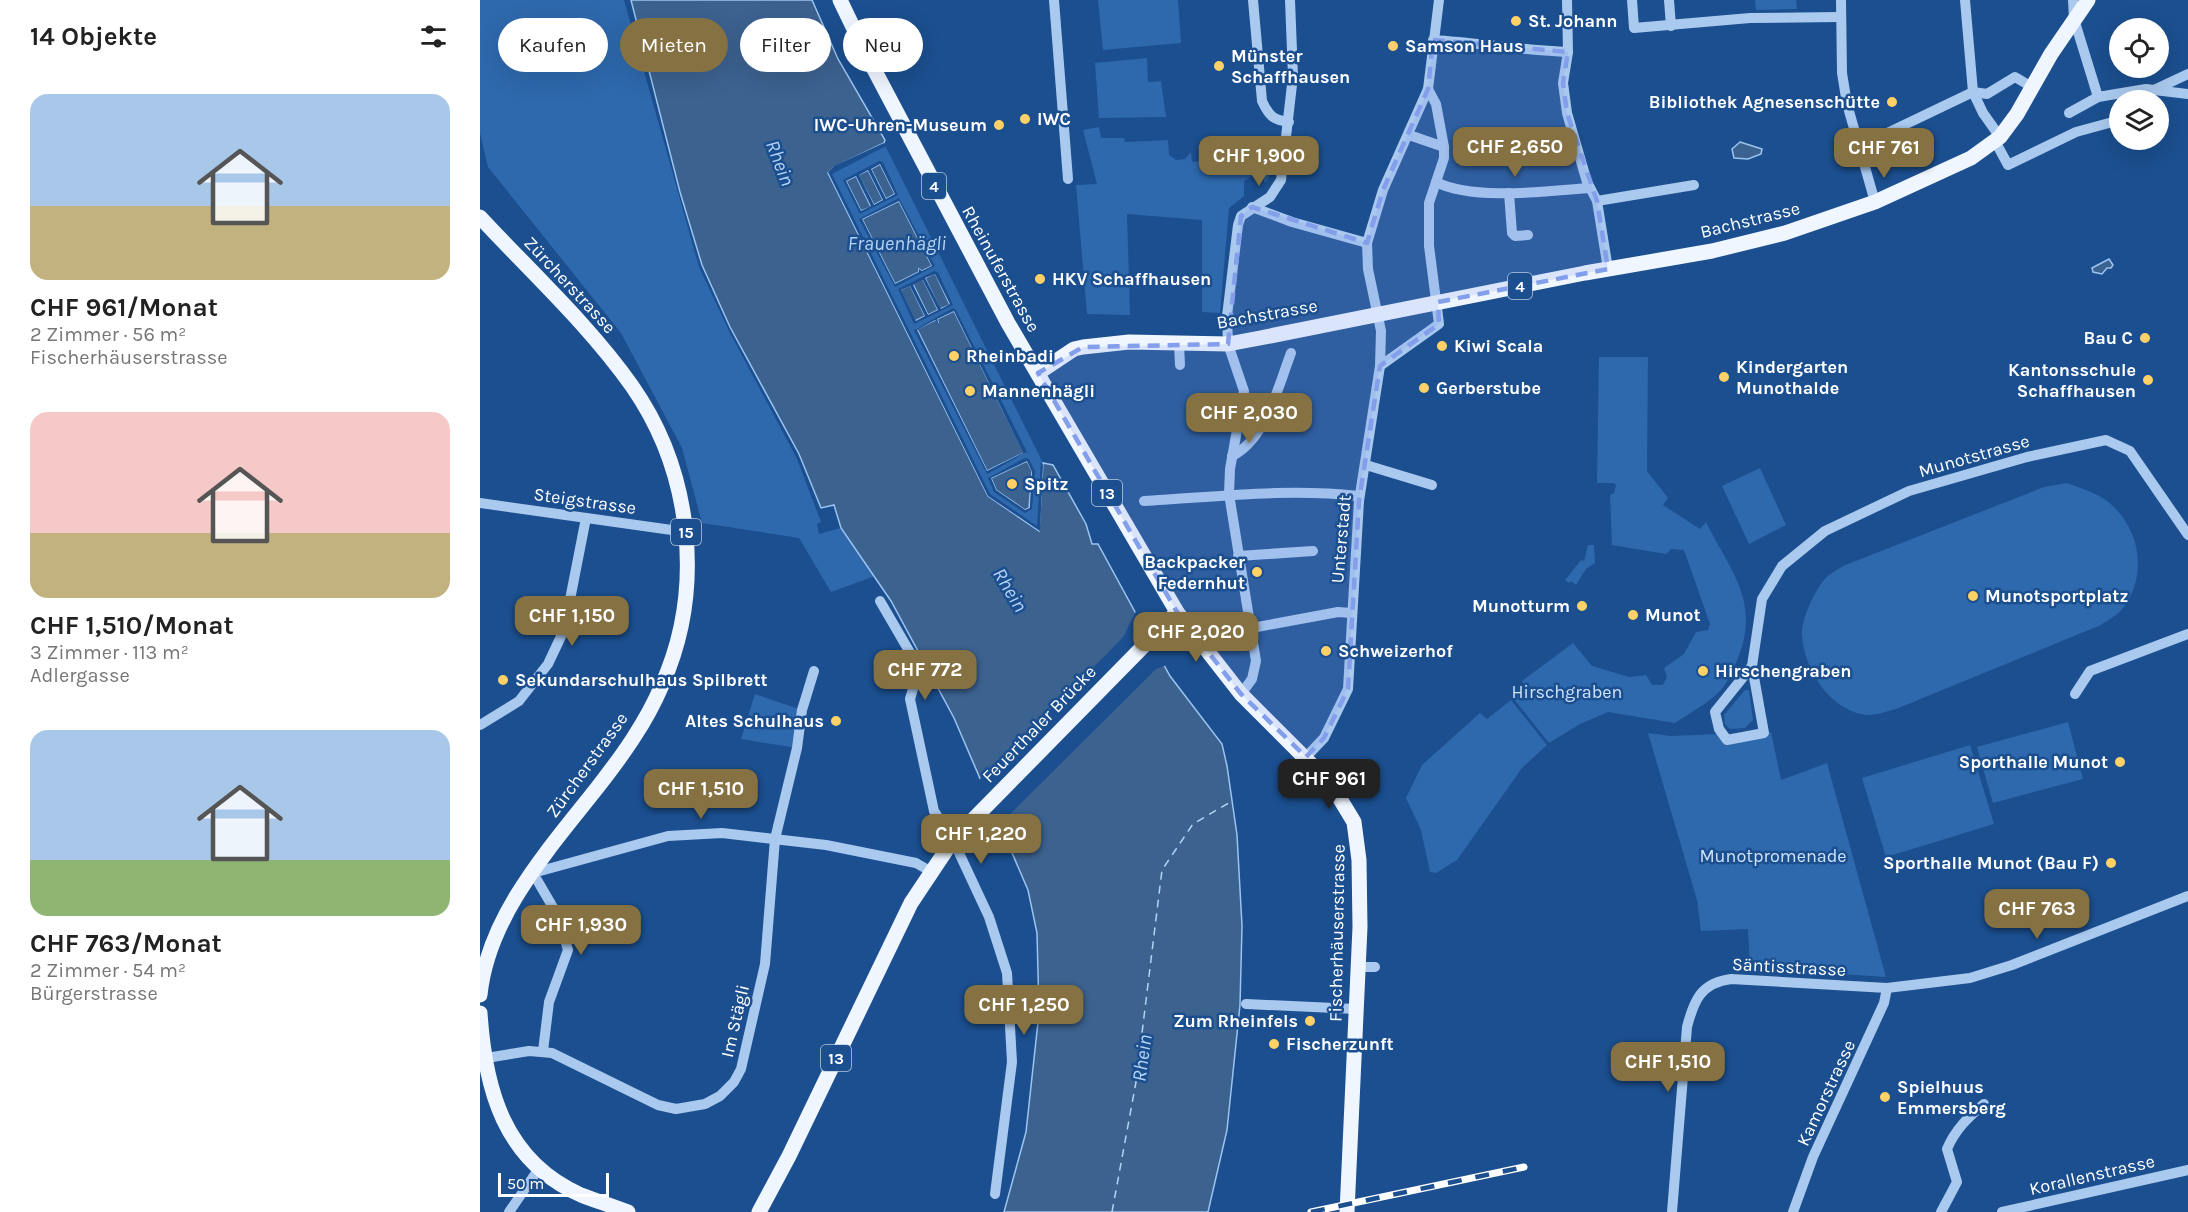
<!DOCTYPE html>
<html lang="de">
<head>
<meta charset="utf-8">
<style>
	:root { --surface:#fff; --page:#f6f6f6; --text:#222; --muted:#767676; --accent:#857141 }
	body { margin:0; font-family:Karla,sans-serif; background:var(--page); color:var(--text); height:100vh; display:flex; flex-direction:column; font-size:22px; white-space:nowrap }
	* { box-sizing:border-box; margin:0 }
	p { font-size:20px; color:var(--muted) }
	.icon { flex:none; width:33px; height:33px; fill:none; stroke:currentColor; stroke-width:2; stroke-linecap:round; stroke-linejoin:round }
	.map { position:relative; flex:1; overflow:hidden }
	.sheet { display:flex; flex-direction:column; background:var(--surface); width:480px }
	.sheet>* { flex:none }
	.hud { position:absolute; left:18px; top:18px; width:570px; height:54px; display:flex; gap:12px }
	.controls { position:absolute; left:1629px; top:18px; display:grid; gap:12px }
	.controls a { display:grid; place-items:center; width:60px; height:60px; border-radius:50%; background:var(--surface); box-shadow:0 6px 24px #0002; font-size:30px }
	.scale { position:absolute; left:18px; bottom:15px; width:111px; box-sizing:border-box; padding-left:6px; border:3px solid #fff; border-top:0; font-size:16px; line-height:21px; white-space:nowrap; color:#fff; -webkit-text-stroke:4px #1b4f8f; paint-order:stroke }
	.price { position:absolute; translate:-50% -51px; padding:0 14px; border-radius:12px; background:var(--accent); color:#fff; font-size:20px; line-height:39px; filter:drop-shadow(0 2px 3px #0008) }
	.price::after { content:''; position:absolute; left:50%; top:36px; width:18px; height:14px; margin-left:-9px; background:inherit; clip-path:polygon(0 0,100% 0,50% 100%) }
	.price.selected { background:#222; color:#fff }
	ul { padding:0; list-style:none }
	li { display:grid; align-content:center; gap:12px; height:318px; padding:0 30px }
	li span { display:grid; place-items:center; height:186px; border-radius:18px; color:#555 }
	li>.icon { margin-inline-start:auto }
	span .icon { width:108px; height:108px; fill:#fffc; stroke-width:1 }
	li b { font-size:26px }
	h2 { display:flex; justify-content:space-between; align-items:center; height:72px; padding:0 30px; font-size:26px }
	.pill { padding:0 21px; border-radius:27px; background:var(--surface); box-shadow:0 6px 24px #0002; font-size:21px; line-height:54px }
	.pill.selected { background:var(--accent); color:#fff }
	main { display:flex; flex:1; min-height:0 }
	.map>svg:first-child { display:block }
	.green { fill:#2e69ad }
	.water { fill:#3c6290; stroke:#9cc4f0; stroke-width:1.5 }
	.pier { fill:#1b4f8f; fill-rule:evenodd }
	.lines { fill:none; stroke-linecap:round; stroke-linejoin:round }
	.ferry { stroke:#b5d3f5; stroke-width:1.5; stroke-dasharray:8 6; stroke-linecap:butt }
	.minor { stroke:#a9c9ee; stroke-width:10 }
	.major { stroke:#f0f6ff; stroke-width:15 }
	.rail-casing { stroke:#fff; stroke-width:7 }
	.rail { stroke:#1b4f8f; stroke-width:4.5; stroke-dasharray:14; stroke-linecap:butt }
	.marked { fill:#839eea; fill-opacity:0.2; stroke:#839eea; stroke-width:4.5; stroke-dasharray:12 8; stroke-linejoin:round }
	.poi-dot { fill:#ffd166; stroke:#1b4f8f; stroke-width:2 }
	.labels { text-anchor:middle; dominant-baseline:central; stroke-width:5; stroke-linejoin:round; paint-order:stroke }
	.shield { fill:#1b4f8f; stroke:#bbcadd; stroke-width:1.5 }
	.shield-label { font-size:16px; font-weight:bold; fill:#fff }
	.poi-label { font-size:18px; font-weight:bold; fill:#fff; stroke:#1b4f8f; text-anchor:start }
	.street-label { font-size:18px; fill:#fff; stroke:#1b4f8f }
	.park-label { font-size:18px; fill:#cfe3fa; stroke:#1b4f8f }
	.water-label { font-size:20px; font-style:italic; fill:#b5d3f5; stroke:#1b4f8f }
</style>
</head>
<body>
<main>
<section class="sheet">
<h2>14 Objekte<svg class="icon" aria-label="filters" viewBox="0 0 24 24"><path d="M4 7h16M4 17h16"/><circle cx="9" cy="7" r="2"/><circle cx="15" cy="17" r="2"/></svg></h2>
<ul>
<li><span style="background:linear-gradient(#a9c7e8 60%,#c2b280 0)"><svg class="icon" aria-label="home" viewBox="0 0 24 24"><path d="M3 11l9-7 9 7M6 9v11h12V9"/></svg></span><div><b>CHF 961/Monat</b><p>2 Zimmer · 56 m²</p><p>Fischerhäuserstrasse</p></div></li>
<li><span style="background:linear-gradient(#f6c9c9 65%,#c2b280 0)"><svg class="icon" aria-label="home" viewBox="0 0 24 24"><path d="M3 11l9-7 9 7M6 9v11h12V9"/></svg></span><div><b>CHF 1,510/Monat</b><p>3 Zimmer · 113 m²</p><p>Adlergasse</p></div></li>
<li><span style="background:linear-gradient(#a9c7e8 70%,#8fb573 0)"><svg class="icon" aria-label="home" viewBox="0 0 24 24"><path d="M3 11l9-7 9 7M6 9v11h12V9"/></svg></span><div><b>CHF 763/Monat</b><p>2 Zimmer · 54 m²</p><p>Bürgerstrasse</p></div></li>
</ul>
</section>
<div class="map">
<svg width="1708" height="1212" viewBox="0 0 1708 1212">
	<rect width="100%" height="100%" fill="#1b4f8f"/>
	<g class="green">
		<polygon points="0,0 144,0 219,267 249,331 317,459 341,522 337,524 339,534 361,528 395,576 351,592 319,538 222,523 202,448 141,333 8,167 0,133"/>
		<polygon points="618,0 698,0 701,43 623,50"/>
		<polygon points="1275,0 1316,0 1317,9 1276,10"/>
		<polygon points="667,58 668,82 681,81 686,117 619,118 615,63"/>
		<polygon points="619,127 621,138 644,138 645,142 688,140 689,155 696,160 705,159 711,152 712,162 795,154 788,180 784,183 784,169 764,181 764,196 749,208 740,313 722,312 722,220 647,214 650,315 607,314 596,185 617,184 603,130"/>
		<polygon points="404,143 563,463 560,531 508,496 348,172"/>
		<path d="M1119,357H1168L1167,471L1188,498L1183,505L1220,529L1226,522C1252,574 1282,603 1256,663C1251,674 1246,686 1237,694C1225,705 1208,714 1195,723L1128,712L1100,724L1069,743L1033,698L1046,687L1042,681L1093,643L1112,666L1149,677L1166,675L1172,685H1183L1187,677L1184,668L1204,654L1216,632L1228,630L1230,624L1204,550L1191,549L1186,554L1132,545L1130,495L1134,493L1136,485L1133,483H1117Z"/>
		<polygon points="1280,468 1306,525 1269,544 1242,486"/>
		<path d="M1587,483C1603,489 1621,494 1633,506C1661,533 1667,576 1643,608C1638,615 1628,620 1621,625L1416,709C1408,711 1397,715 1389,715C1351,713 1324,670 1322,635C1321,620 1334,592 1344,580C1349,574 1357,570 1363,566L1564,487Z"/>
		<polygon points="1108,545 1114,545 1115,563 1106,569 1096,585 1091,581 1089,583 1085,580 1101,560 1104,561"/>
		<polygon points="1265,690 1269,690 1273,720 1265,728 1250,729 1245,724 1244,715"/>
		<polygon points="275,694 322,710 317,748 261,739"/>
		<polygon points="1031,700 1067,745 1042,768 977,860 956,873 950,872 941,830 926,798 942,765 1000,713 1007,719"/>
		<polygon points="1588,722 1603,779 1513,803 1497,747"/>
		<polygon points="1291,732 1301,780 1347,763 1406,977 1270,968 1268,929 1221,931 1217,900 1168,733 1191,736"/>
		<polygon points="1490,745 1514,824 1406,857 1382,778"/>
	</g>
	<g class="water">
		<polygon points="151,0 332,0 358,59 405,140 404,143 354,167 348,173 508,496 559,531 563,463 573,465 606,524 612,544 618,544 690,676 742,744 747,766 757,835 762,926 760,1005 747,1130 728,1212 524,1212 546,1132 559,1013 557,933 548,890 474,718 411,601 361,528 354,505 341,508 319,454 250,327 222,265 200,192"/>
		<polygon points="1260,142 1282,149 1281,154 1268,159 1254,158 1252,149"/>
		<polygon points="400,164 415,194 406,199 391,169"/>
		<polygon points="388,170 403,200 394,205 378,175"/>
		<polygon points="376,176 391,207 381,211 366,181"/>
		<polygon points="419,201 452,266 442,271 439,269 439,272 415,284 382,219"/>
		<polygon points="1629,259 1633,265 1631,268 1627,268 1622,274 1613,272 1612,268"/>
		<polygon points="455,273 470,305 460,309 445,278"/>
		<polygon points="443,279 458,310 448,315 433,284"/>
		<polygon points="430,285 445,316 435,321 420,290"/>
		<polygon points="474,311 544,453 507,471 437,329 455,320 458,322 457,319"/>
		<polygon points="547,461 552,471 549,508 545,510 516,490 511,478"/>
	</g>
	<g class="pier">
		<polygon points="404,143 406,146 352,174 510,494 557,526 561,461 563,465 560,531 508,496 348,172 354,166"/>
		<path d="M399,161L403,162L418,195L380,214L363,180ZM400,164L415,194L406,199L391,169ZM388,170L403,200L394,205L379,175ZM376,176L391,206L381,211L366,181Z"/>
		<path d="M419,198L455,266L415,287L379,219ZM419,201L452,266L442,271L439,269V272L415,284L382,219Z"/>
		<path d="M454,271L458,272L473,305L434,324L418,289ZM455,274L470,304L461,309L445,278ZM443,280L458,310L448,315L433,285ZM430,286L445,316L436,321L421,290Z"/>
		<path d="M473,308L476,310L547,452L507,474L434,330ZM474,311L543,453L507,471L437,330L455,320L459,325L457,319Z"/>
		<path d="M545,458L549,459L555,471L552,509L545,513L514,492L508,478ZM547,461L552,472L550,508L545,510L516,490L511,478Z"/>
		<polygon points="657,609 687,665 676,669 662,683 517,827 498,781 627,654 644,636"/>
	</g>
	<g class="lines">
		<polyline class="ferry" points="632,1212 656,1082 682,870 713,824 752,801"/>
		<g class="minor">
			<polyline points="574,0 588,179"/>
			<path d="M773,0L782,101C789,116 793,120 809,122"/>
			<polyline points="1087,0 1088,52 1083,83 1087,113 1107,182 1117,201 1128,269"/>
			<polyline points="1152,0 1154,28 1270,18 1359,17"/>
			<polyline points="1189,0 1191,26"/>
			<polyline points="1361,0 1362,73 1367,104 1395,202"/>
			<polyline points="1485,0 1493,92 1503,113 1520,137"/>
			<polyline points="1593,0 1594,19 1618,97 1666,89 1708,94"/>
			<path d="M953,40C999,43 1042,50 1088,52"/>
			<polyline points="1676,89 1708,74"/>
			<polyline points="1493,92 1507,94 1535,77 1552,87"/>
			<polyline points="1589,113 1618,97"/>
			<polyline points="929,135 964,147"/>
			<polyline points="1515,141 1528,165 1596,132 1640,120"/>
			<polyline points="1378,147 1493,92"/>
			<path d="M956,182C993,201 1068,191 1110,188"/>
			<polyline points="1029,193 1032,233 1035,236 1048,235"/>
			<polyline points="1117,201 1214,185"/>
			<polyline points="772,207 812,222 887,243"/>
			<polyline points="699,344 700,365"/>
			<polyline points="900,366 959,324 949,246 949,203 964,158 964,147 956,104 948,89"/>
			<path d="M752,456C786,439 798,387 811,353"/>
			<polyline points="886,465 952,485"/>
			<path d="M664,501C735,497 806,488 878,496L879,501"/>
			<polyline points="0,503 206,532"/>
			<polyline points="758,556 833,551"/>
			<polyline points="400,601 439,668 430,699 454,811 473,840 509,917 527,973 532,1062 515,1194"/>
			<polyline points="772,628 858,612 871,613"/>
			<polyline points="1272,666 1282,599 1302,566 1345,531 1429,491 1547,457 1626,440 1650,451 1708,535"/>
			<polygon points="1272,666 1284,733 1247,740 1239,729 1235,712"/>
			<polyline points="761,694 772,679 776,661 749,494 750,469 764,391 748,344 747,316 758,225 761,216 790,197 801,180 813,76 810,0"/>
			<polyline points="1595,694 1610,671 1708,634"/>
			<polyline points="0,725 39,701 68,664 84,630 106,518"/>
			<polyline points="826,757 844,738 868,689 879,501 900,366 901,331 888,269 887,243 903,190 948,89 959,0"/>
			<polyline points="878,967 895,967"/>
			<polyline points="766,1004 876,1009"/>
			<polyline points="63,1051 69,1002 88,950 78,916 53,873 188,836 242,833 346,845 436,863 450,871"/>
			<polyline points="0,1059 49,1051 72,1053 178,1105 196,1109 225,1104 240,1096 254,1082 261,1069 285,964 295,839 317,748 322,710 334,671"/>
			<polyline points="29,1212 60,1167"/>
			<path d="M1192,1212L1207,1027C1214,1000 1221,983 1251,979L1407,988L1490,978L1532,965L1708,896"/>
			<polyline points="1313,1212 1333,1157 1404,1003 1407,988"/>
			<path d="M1461,1212L1477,1182L1467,1149C1475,1130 1488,1117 1504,1104"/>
			<polyline points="1522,1212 1708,1170"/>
		</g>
		<g class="major">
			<polyline points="360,0 387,56 528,323 697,612 761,694 851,784 874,822 879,860 880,927 867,1212"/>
			<path d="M0,217C51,272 109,325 152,386C212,472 225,589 182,685C166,723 142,756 117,788C69,849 8,916 0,995"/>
			<polyline points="558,373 594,349 603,347 649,342 748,344 780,338 1105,273 1232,251 1305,233 1395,202 1491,158 1520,137 1537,114 1571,54 1608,0"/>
			<path d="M0,1013C5,1089 24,1161 101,1195C116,1201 133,1206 148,1212"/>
			<polyline points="279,1212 309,1156 431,903 473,840 697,612"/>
		</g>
		<defs>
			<polyline id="rail" points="831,1212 1044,1167"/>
		</defs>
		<use href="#rail" class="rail-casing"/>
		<use href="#rail" class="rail"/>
	</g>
	<path class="marked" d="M953,40L1088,52L1083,83L1087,113L1117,201L1128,269L958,302L959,324L900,366L879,501L868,689L844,738L826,757L761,694L697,612L558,373L603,347L748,344L761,216L772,207L887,243L903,190L948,89Z"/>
	<g class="poi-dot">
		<circle cx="1036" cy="21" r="6"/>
		<circle cx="913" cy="46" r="6"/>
		<circle cx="739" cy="66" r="6"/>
		<circle cx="1412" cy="102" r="6"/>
		<circle cx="545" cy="119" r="6"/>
		<circle cx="519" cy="125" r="6"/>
		<circle cx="560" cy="279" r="6"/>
		<circle cx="1665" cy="338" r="6"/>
		<circle cx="962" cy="346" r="6"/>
		<circle cx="474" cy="356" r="6"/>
		<circle cx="1244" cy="377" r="6"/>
		<circle cx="1668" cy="380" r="6"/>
		<circle cx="944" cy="388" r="6"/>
		<circle cx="490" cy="391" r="6"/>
		<circle cx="532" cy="484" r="6"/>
		<circle cx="777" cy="572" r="6"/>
		<circle cx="1493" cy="596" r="6"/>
		<circle cx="1102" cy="606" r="6"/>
		<circle cx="1153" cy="615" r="6"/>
		<circle cx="846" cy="651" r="6"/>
		<circle cx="1223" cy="671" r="6"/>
		<circle cx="23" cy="680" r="6"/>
		<circle cx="356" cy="721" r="6"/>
		<circle cx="1640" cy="762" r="6"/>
		<circle cx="1631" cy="863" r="6"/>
		<circle cx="830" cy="1021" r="6"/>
		<circle cx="794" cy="1044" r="6"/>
		<circle cx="1405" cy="1097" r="6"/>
	</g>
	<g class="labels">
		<g class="shield">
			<rect x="442" y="173" width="24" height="26" rx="4.5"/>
			<rect x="1028" y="273" width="24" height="26" rx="4.5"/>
			<rect x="612" y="480" width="30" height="26" rx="4.5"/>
			<rect x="191" y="519" width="30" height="26" rx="4.5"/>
			<rect x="341" y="1045" width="30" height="26" rx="4.5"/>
		</g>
		<g class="shield-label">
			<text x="454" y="186">4</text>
			<text x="1040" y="286">4</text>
			<text x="627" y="493">13</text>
			<text x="206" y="532">15</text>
			<text x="356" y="1058">13</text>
		</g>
		<g class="poi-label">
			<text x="1048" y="21">St. Johann</text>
			<text x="925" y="46">Samson Haus</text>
			<text x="751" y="56">Münster<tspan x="751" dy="21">Schaffhausen</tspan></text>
			<text x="1400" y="102" text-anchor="end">Bibliothek Agnesenschütte</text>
			<text x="557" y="119">IWC</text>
			<text x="507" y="125" text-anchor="end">IWC-Uhren-Museum</text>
			<text x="572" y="279">HKV Schaffhausen</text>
			<text x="1653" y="338" text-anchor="end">Bau C</text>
			<text x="974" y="346">Kiwi Scala</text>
			<text x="486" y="356">Rheinbadi</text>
			<text x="1256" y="367">Kindergarten<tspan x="1256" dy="21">Munothalde</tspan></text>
			<text x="1656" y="370" text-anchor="end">Kantonsschule<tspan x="1656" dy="21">Schaffhausen</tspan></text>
			<text x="956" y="388">Gerberstube</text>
			<text x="502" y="391">Mannenhägli</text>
			<text x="544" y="484">Spitz</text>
			<text x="765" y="562" text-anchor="end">Backpacker<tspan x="765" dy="21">Federnhut</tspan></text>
			<text x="1505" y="596">Munotsportplatz</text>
			<text x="1090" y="606" text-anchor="end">Munotturm</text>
			<text x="1165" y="615">Munot</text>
			<text x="858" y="651">Schweizerhof</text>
			<text x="1235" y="671">Hirschengraben</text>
			<text x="35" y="680">Sekundarschulhaus Spilbrett</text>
			<text x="344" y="721" text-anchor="end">Altes Schulhaus</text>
			<text x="1628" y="762" text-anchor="end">Sporthalle Munot</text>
			<text x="1619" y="863" text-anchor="end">Sporthalle Munot (Bau F)</text>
			<text x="818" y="1021" text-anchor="end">Zum Rheinfels</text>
			<text x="806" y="1044">Fischerzunft</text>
			<text x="1417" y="1087">Spielhuus<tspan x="1417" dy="21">Emmersberg</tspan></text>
		</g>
		<g class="street-label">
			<text transform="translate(1270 220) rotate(-14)">Bachstrasse</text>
			<text transform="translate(521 269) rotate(61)">Rheinuferstrasse</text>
			<text transform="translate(90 285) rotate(47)">Zürcherstrasse</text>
			<text transform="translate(787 314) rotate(-10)">Bachstrasse</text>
			<text transform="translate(1494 456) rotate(-16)">Munotstrasse</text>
			<text transform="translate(105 501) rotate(8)">Steigstrasse</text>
			<text transform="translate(861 539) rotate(-85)">Unterstadt</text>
			<text transform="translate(559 724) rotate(-46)">Feuerthaler Brücke</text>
			<text transform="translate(107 765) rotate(-54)">Zürcherstrasse</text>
			<text transform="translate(857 933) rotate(-89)">Fischerhäuserstrasse</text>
			<text transform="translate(1309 967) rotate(3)">Säntisstrasse</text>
			<text transform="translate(255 1021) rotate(-77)">Im Stägli</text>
			<text transform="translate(1346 1093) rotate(-65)">Kamorstrasse</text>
			<text transform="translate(1612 1175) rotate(-13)">Korallenstrasse</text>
		</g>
		<g class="park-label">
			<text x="1087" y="692">Hirschgraben</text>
			<text x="1293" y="856">Munotpromenade</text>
		</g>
		<g class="water-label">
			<text transform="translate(300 163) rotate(69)">Rhein</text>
			<text x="417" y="243">Frauenhägli</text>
			<text transform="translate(530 590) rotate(59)">Rhein</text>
			<text transform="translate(662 1058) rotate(-82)">Rhein</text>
		</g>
	</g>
</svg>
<div class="controls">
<a><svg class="icon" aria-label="locate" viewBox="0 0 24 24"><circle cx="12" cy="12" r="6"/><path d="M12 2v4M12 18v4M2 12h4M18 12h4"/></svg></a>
<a><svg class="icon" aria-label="layers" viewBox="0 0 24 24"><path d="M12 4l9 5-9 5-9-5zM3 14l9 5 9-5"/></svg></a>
</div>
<div class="scale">50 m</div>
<b class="price" style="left:1035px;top:178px">CHF 2,650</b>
<b class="price" style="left:1404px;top:179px">CHF 761</b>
<b class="price" style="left:779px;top:187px">CHF 1,900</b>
<b class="price" style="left:769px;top:444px">CHF 2,030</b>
<b class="price" style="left:92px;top:647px">CHF 1,150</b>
<b class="price" style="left:716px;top:663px">CHF 2,020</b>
<b class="price" style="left:445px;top:701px">CHF 772</b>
<b class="price selected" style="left:849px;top:810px">CHF 961</b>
<b class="price" style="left:221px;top:820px">CHF 1,510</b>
<b class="price" style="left:501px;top:865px">CHF 1,220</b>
<b class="price" style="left:1557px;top:940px">CHF 763</b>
<b class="price" style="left:101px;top:956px">CHF 1,930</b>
<b class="price" style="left:544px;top:1036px">CHF 1,250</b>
<b class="price" style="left:1188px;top:1093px">CHF 1,510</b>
<div class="hud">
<a class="pill">Kaufen</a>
<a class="pill selected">Mieten</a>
<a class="pill">Filter</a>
<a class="pill">Neu</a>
</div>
</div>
</main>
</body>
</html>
